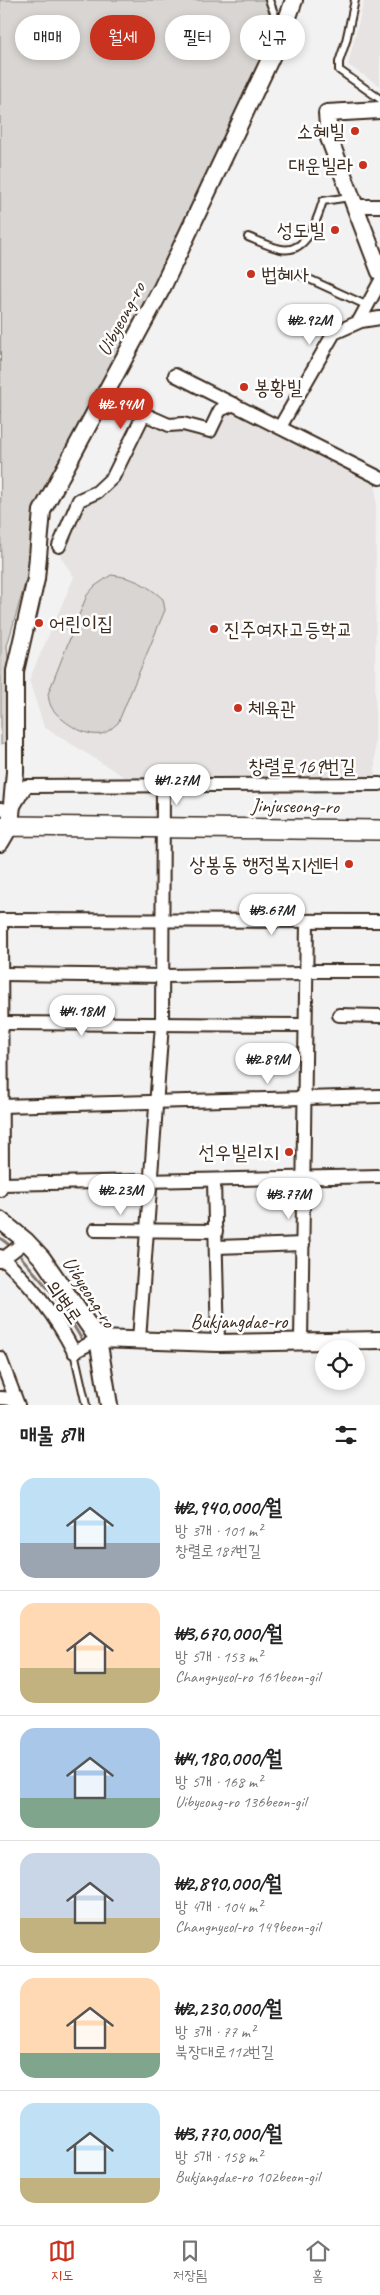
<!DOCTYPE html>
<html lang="ko">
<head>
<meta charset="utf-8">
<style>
	:root { --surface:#fff; --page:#f2f2f2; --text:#222; --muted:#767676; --line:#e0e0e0; --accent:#c8321e }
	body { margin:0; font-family:Caveat,"Poor Story",sans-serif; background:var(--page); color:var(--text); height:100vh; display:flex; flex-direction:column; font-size:19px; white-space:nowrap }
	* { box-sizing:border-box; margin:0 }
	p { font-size:16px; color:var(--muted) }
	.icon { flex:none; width:28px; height:28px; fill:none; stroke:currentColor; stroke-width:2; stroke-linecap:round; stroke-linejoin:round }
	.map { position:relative; height:1405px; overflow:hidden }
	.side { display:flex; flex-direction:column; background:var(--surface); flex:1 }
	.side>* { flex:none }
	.top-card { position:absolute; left:15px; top:15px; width:350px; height:45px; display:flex; gap:10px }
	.fabs { position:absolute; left:315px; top:1340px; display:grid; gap:10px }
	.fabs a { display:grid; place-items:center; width:50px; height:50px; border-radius:50%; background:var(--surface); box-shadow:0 2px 8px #0003; font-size:25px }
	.price { position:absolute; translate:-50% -42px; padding:0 11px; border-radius:18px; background:#fff; color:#222; font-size:16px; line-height:32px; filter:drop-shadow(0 1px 2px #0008) }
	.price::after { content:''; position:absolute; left:50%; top:30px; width:15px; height:11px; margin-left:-8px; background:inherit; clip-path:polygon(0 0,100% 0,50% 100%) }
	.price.on { background:var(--accent); color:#fff }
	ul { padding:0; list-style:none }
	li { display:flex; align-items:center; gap:15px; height:125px; padding:0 20px }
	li+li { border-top:1px solid var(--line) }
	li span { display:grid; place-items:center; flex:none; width:140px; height:100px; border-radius:15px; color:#555 }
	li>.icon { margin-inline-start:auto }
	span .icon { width:60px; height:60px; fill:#fffc; stroke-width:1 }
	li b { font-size:21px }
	h2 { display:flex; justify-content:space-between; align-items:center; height:60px; padding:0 20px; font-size:21px }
	.tag { padding:0 18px; border-radius:22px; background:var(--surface); box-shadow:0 2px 8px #0003; font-size:18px; line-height:45px }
	.tag.on { background:var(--accent); color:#fff }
	.dock { display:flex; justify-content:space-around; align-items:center; height:70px; border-top:1px solid var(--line); background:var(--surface); font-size:14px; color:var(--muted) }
	.dock a { display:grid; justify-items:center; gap:2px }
	.dock .on { color:var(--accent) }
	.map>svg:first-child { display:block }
	.built { fill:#e6e3e2 }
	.green { fill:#d8d5d2; stroke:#8a8078 }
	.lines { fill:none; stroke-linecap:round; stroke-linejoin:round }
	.stream { stroke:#827770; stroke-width:3 }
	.service-casing { stroke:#3b2a1e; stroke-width:10 }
	.minor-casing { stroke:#3b2a1e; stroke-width:16 }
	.tertiary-casing { stroke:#3b2a1e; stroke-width:20 }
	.secondary-casing { stroke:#3b2a1e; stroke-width:22 }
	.service { stroke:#fff; stroke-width:6 }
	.minor { stroke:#fff; stroke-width:12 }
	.tertiary { stroke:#fff; stroke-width:16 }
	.secondary { stroke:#fff; stroke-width:19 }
	.poi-dot { fill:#c8321e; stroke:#fff; stroke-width:2 }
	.labels { text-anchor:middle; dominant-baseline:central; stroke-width:5; stroke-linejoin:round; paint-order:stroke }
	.poi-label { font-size:20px; fill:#3b2a1e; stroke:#fff; text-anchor:end }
	.street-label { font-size:20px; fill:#3b2a1e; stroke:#fff }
</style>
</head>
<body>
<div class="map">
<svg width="380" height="1405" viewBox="0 0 380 1405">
	<rect width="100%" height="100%" fill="#f3f2f2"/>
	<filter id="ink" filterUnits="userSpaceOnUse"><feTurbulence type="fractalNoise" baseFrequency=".02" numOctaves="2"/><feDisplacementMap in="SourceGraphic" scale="10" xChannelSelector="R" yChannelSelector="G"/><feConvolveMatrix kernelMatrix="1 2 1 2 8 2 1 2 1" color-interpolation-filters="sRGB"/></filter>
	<g filter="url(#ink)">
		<g class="built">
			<polygon points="364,0 380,0 380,86 348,65"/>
			<polygon points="224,409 376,484 375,779 126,778 44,727 29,680 74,577 60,556 79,507 114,481 143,416 208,433"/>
		</g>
		<g class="green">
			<polygon points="0,0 265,0 277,25 272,48 158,278 36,503 32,559 7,646 11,693 21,737 1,744"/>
			<path d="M111,575C133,577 147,585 163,599L165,610L118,723C113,727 107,733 101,734C86,737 64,723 55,712C50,707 49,701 48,694L87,595L95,586Z"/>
		</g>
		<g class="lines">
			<g class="stream">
				<polyline points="0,1238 8,1244"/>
				<polyline points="21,1257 59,1301 84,1343"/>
			</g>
			<defs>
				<g id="service">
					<polyline points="269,0 276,18 283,25"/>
					<polyline points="355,0 346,41 339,62 339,70 380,99"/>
					<path d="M248,237C258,241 270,247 281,249C307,254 317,220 323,201L350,197"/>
					<polyline points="296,273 368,306"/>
					<polyline points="74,1352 86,1405"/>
				</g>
				<g id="minor">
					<polyline points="354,206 380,206"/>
					<polyline points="359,321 380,282"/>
					<polyline points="175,375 380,478"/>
					<polyline points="280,427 334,333 361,321 380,318"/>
					<polyline points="59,546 79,500 97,492 113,477 144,414 169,425 183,424 210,431 220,410 234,404"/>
					<polyline points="0,809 11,811 26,786 380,784"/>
					<polyline points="0,920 380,921"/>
					<polyline points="1,920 2,1184"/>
					<polyline points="306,971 380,971"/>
					<polyline points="3,974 164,976 306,974"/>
					<polyline points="339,1015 380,1016"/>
					<polyline points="2,1023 304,1025"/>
					<polyline points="0,1106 380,1096"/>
					<polyline points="214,1181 218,1343"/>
					<polyline points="0,1190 2,1184 380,1176"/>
					<polyline points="95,1230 216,1231"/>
					<polyline points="216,1247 303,1244"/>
					<path d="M0,1256C31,1284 55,1315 74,1352L98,1339"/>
					<polyline points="0,1261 26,1241"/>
					<polyline points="139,1340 162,1024 163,785"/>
					<polyline points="301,1342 307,922"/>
					<polyline points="0,1358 18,1405"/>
					<polyline points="0,1398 15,1399"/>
				</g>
				<g id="tertiary">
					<polyline points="380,110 327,113 329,138 380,272"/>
					<polyline points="0,843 10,826 15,772 15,671 36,579 42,511 162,288 281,36 294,0"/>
					<polyline points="0,1220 26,1241 42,1258 98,1339 109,1405"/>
					<polyline points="98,1339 218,1343 380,1340"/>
				</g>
				<polyline id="secondary" points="0,828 10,826 380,830"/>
			</defs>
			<use href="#service" class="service-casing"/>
			<use href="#minor" class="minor-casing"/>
			<use href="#tertiary" class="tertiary-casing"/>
			<use href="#secondary" class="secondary-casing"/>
			<use href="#service" class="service"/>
			<use href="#minor" class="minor"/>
			<use href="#tertiary" class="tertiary"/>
			<use href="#secondary" class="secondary"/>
		</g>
	</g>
	<g class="poi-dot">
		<circle cx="355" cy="131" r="5"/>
		<circle cx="363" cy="165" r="5"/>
		<circle cx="335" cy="230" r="5"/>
		<circle cx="251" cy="274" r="5"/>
		<circle cx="244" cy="387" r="5"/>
		<circle cx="39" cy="623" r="5"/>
		<circle cx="214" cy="629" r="5"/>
		<circle cx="238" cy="708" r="5"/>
		<circle cx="349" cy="864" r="5"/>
		<circle cx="289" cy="1152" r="5"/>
	</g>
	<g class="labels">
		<g class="poi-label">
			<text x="345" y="131">소혜빌</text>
			<text x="353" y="165">대운빌라</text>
			<text x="325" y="230">성도빌</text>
			<text x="261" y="274" text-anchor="start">법혜사</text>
			<text x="254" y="387" text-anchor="start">봉황빌</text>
			<text x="49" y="623" text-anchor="start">어린이집</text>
			<text x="224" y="629" text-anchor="start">진주여자고등학교</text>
			<text x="248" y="708" text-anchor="start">체육관</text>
			<text x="339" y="864">상봉동 행정복지센터</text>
			<text x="279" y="1152">선우빌리지</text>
		</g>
		<g class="street-label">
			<text transform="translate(121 319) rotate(-62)">Uibyeong-ro</text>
			<text x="302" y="766">창렬로169번길</text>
			<text transform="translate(295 806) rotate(1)">Jinjuseong-ro</text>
			<text transform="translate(89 1292) rotate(57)">Uibyeong-ro</text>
			<text transform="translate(64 1302) rotate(56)">의병로</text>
			<text x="239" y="1321">Bukjangdae-ro</text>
		</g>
	</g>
</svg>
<div class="fabs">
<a><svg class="icon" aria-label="locate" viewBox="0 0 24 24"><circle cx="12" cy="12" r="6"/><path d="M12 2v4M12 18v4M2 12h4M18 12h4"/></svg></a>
</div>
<b class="price" style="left:310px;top:346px">₩2.92M</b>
<b class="price on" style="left:121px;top:430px">₩2.94M</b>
<b class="price" style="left:177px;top:806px">₩1.27M</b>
<b class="price" style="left:272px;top:936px">₩3.67M</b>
<b class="price" style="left:82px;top:1037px">₩4.18M</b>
<b class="price" style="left:268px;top:1085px">₩2.89M</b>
<b class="price" style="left:121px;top:1216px">₩2.23M</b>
<b class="price" style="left:289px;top:1220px">₩3.77M</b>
<div class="top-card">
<a class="tag">매매</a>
<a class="tag on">월세</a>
<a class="tag">필터</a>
<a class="tag">신규</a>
</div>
</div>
<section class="side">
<h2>매물 8개<svg class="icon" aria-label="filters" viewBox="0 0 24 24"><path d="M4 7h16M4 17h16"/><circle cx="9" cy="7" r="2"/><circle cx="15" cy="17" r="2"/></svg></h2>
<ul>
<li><span style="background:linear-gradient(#bfe0f5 65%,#9aa5b1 0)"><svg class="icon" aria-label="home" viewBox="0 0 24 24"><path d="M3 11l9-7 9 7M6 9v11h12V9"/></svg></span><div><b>₩2,940,000/월</b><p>방 3개 · 101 m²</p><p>창렬로187번길</p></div></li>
<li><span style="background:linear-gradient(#ffd9b3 65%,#c2b280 0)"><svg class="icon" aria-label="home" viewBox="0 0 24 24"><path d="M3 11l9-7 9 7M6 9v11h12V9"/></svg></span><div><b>₩3,670,000/월</b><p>방 5개 · 153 m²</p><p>Changnyeol-ro 161beon-gil</p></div></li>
<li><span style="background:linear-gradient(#a9c7e8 70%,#7fa58c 0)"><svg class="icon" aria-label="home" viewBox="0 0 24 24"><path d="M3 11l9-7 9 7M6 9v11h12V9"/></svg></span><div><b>₩4,180,000/월</b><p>방 5개 · 168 m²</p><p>Uibyeong-ro 136beon-gil</p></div></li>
<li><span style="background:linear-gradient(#c9d6e8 65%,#c2b280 0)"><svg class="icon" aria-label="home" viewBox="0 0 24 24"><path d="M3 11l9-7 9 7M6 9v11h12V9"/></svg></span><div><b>₩2,890,000/월</b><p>방 4개 · 104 m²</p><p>Changnyeol-ro 149beon-gil</p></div></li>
<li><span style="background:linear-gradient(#ffd9b3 75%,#7fa58c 0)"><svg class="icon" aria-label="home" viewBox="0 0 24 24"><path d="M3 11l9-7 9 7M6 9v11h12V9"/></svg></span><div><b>₩2,230,000/월</b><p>방 3개 · 77 m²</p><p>북장대로112번길</p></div></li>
<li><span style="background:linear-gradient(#bfe0f5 75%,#c2b280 0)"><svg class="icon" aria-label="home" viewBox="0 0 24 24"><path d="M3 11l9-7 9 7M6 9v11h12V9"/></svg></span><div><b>₩3,770,000/월</b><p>방 5개 · 158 m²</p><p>Bukjangdae-ro 102beon-gil</p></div></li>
</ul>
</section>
<nav class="dock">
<a class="on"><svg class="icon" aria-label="map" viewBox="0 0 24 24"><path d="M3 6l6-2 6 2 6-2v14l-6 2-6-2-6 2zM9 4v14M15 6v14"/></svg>지도</a>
<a><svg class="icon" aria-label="saved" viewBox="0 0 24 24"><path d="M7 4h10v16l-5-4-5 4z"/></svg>저장됨</a>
<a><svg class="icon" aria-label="home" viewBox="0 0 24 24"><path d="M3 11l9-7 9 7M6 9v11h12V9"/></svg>홈</a>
</nav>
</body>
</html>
